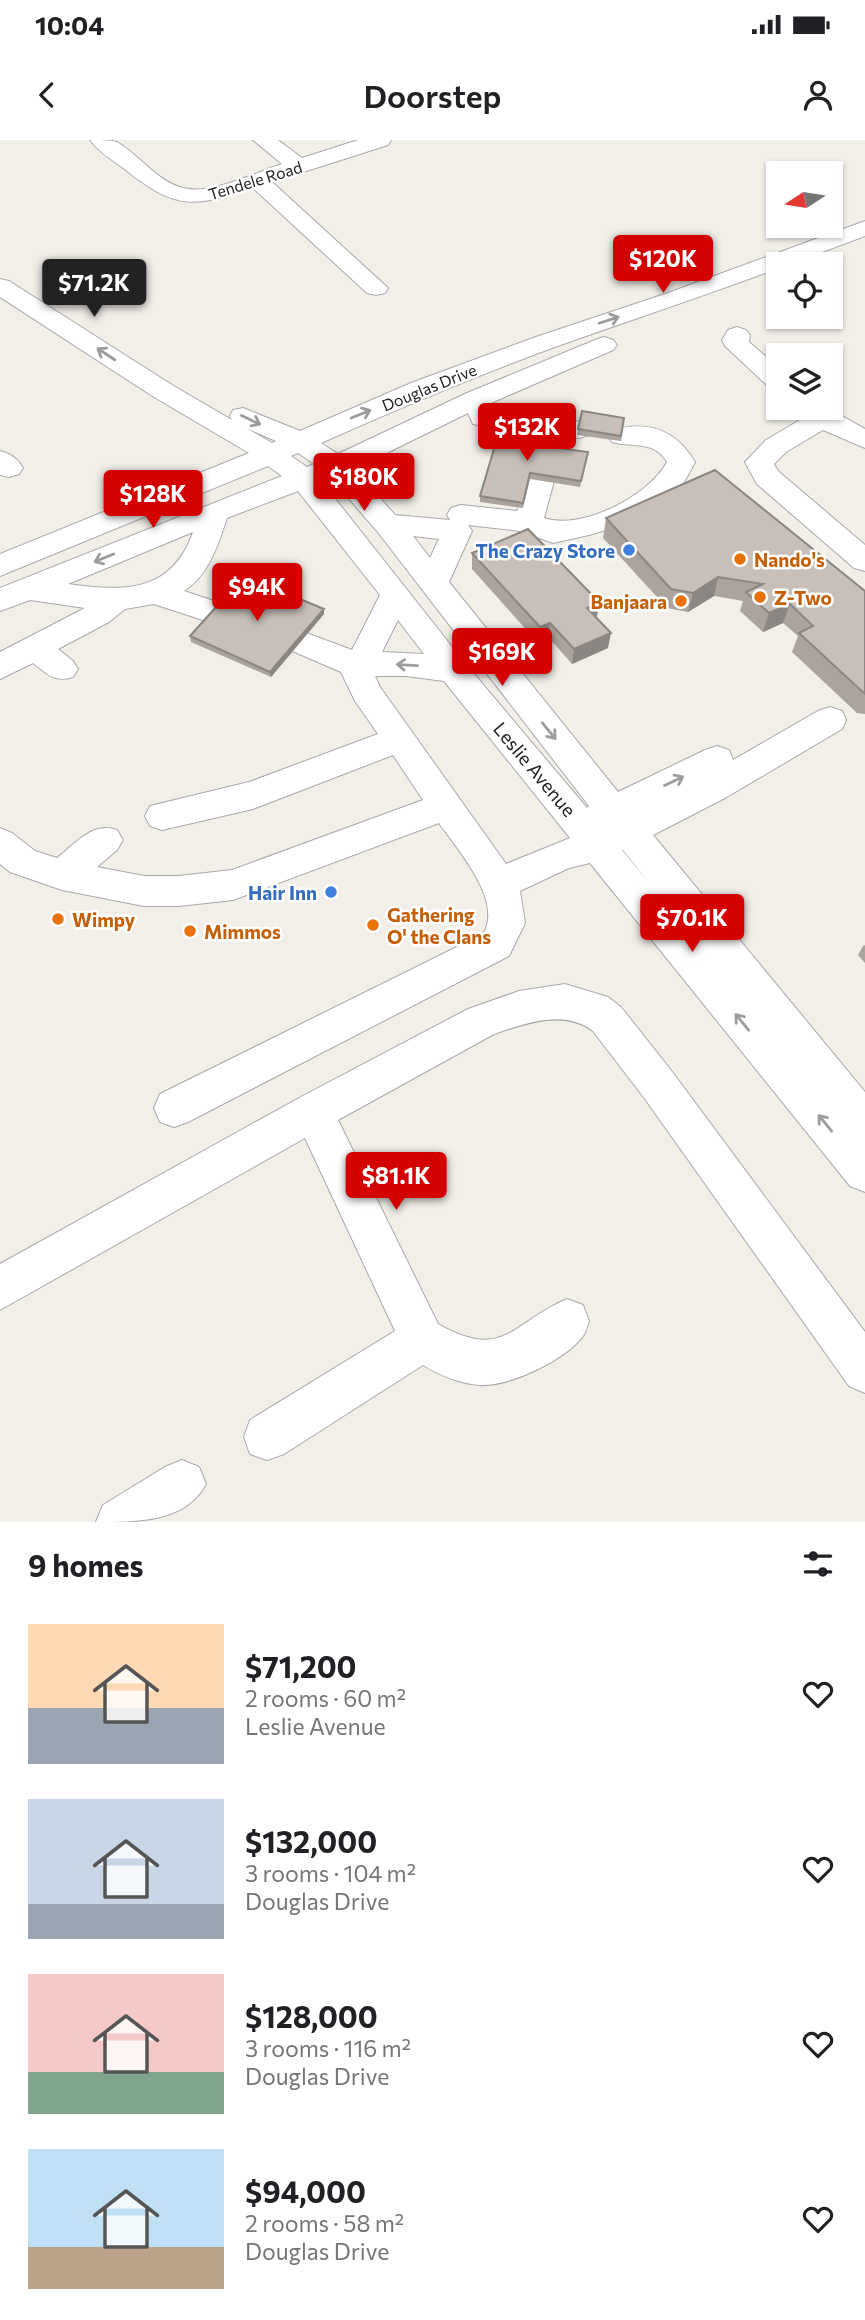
<!DOCTYPE html>
<html lang="en">
<head>
<meta charset="utf-8">
<style>
	:root { --surface:#fff; --page:#f6f6f6; --text:#202124; --muted:#757577; --accent:#d40000 }
	body { margin:0; font-family:Commissioner,sans-serif; background:var(--page); color:var(--text); height:100vh; display:flex; flex-direction:column; font-size:26px; white-space:nowrap }
	* { box-sizing:border-box; margin:0 }
	p { font-size:23px; color:var(--muted) }
	.icon { flex:none; width:38px; height:38px; fill:none; stroke:currentColor; stroke-width:2; stroke-linecap:round; stroke-linejoin:round }
	.map { position:relative; height:1382px; overflow:hidden }
	.drawer { display:flex; flex-direction:column; background:var(--surface); flex:1 }
	.drawer>* { flex:none }
	.needle { width:46px; rotate:258deg }
	.controls { position:absolute; left:766px; top:21px; display:grid; gap:14px }
	.controls a { display:grid; place-items:center; width:77px; height:77px; border-radius:0px; background:var(--surface); box-shadow:0 2px 5px #0004; font-size:35px }
	.price { position:absolute; translate:-50% -60px; padding:0 16px; border-radius:7px; background:var(--accent); color:#fff; font-size:23px; line-height:46px; filter:drop-shadow(0 2px 4px #0008) }
	.price::after { content:''; position:absolute; left:50%; top:42px; width:21px; height:16px; margin-left:-10px; background:inherit; clip-path:polygon(0 0,100% 0,50% 100%) }
	.price.selected { background:#222; color:#fff }
	ul { padding:0; list-style:none }
	li { display:flex; align-items:center; gap:21px; height:175px; padding:0 28px }
	li span { display:grid; place-items:center; flex:none; width:196px; height:140px; border-radius:0px; color:#555 }
	li>.icon { margin-inline-start:auto }
	span .icon { width:84px; height:84px; fill:#fffc; stroke-width:1 }
	li b { font-size:30px }
	h2 { display:flex; justify-content:space-between; align-items:center; height:84px; padding:0 28px; font-size:30px }
	.status { display:flex; justify-content:space-between; align-items:center; height:49px; padding:0 35px; background:var(--surface); direction:ltr }
	.status svg { height:19px; fill:currentColor }
	header { display:flex; justify-content:space-between; align-items:center; height:91px; padding:0 28px; background:var(--surface); font-size:32px; font-weight:600 }
	.map>svg:first-child { display:block }
	.lines { fill:none; stroke-linecap:round; stroke-linejoin:round }
	.minor-casing { stroke:#a9a9a9; stroke-width:2 }
	.minor { fill:#fff; fill-rule:evenodd }
	.wall { fill:#aba49e }
	.shaded-wall { fill:#8b8681 }
	.building { fill:#c7bfb8; stroke:#8b8681; stroke-width:2 }
	.oneway { stroke:#9c9c9c }
	.shop-dot { fill:#3f7fe0; stroke:#fff; stroke-width:2.5 }
	.food-dot { fill:#e8710a; stroke:#fff; stroke-width:2.5 }
	.labels { text-anchor:middle; dominant-baseline:central; stroke-width:5; stroke-linejoin:round; paint-order:stroke }
	.far-street-label { font-size:16px; fill:#222; stroke:#fff }
	.shop-label { font-size:19px; font-weight:bold; fill:#366cbe; stroke:#fff; text-anchor:end }
	.food-label { font-size:19px; font-weight:bold; fill:#c56008; stroke:#fff; text-anchor:start }
	.street-label { font-size:19px; fill:#222; stroke:#fff }
</style>
</head>
<body>
<div class="status"><b>10:04</b><svg viewBox="0 0 49 12"><path d="M0 12V9h3v3zM5 12V6h3v6zM10 12V3h3v9zM15 12V0h3v12zM26 1h20v11H26zM47 4h2v5h-2z"/></svg></div>
<header><svg class="icon" aria-label="back" viewBox="0 0 24 24"><path d="M15 5l-7 7 7 7"/></svg>Doorstep<svg class="icon" aria-label="person" viewBox="0 0 24 24"><circle cx="12" cy="8" r="4"/><path d="M4 21q1-7 8-7t8 7"/></svg></header>
<div class="map">
<svg width="865" height="1382" viewBox="0 0 865 1382">
	<rect width="100%" height="100%" fill="#f2efe9"/>
	<g class="lines">
		<defs>
			<g id="minor">
				<path d="M90,0C98,0 110,0 117,2C140,15 160,46 189,49C214,53 257,32 282,24L253,0H278L302,18L358,0H391L388,5L272,42L388,148L385,153L376,155L367,153L253,48C191,68 176,70 123,28C112,20 98,11 90,0Z"/>
				<path d="M865,81V96L790,124H779V128C704,156 628,181 552,208C474,237 397,269 321,303L338,314L467,253L595,200L604,197L613,200L617,205L613,210L491,263L494,271L589,283L593,289L589,295L579,298L483,286L473,284L468,273L354,329L395,375L450,380L447,375L451,368L461,365L517,371L530,334L540,332L550,334L554,341L544,378C581,391 649,356 667,322C654,300 634,308 612,302L608,296L612,290C649,280 676,290 695,322L683,344L655,369L619,386L589,395L553,403L520,391L468,385L472,391L449,442L618,652L705,610L717,606L729,610L733,620L818,571L830,567L842,571L846,580L842,589L725,658L653,695L865,952V1052L850,1046L590,723L569,728L520,751L525,783L509,816L188,982L174,987L160,982L154,968L160,954L483,794C504,761 457,709 439,683L233,760L179,766H144L62,750L10,732L0,724V688L12,693L35,711L57,718C75,704 93,681 117,690L123,700L117,710L97,727L144,736H179L232,730L423,660L393,615L253,669L162,690L150,686L145,676L150,666L249,642L378,594L355,561L341,532L290,510L285,502L290,494L301,491L352,510L380,455L298,351L227,378C218,405 209,435 184,451L229,466L233,474L229,482L218,485L154,464L125,469L109,482L58,509L73,521L78,529L73,537C55,543 47,534 33,523L0,539V512L85,468L30,460L0,471V448L282,336L268,326L0,436V414L249,313L154,257L0,157V139L9,141L172,245L232,280L230,276L233,270L243,268L300,291L411,243L536,197L665,154ZM246,288L276,301L272,303ZM298,313L314,324L307,327L291,316ZM331,338L377,391L589,666L587,668L464,522L322,342ZM193,392C172,453 124,452 68,444ZM413,396L439,399L430,418ZM398,480L424,514L382,512ZM375,536H406L444,541L570,698L506,724L380,547ZM622,710H623L650,744Z"/>
				<polygon points="737,187 746,190 750,195 749,202 779,228 779,250 770,248 725,206 722,200 728,190"/>
				<polygon points="797,268 828,268 865,289 865,308 823,290 786,312 774,324 778,331 865,405 865,431 854,428 757,344 745,322 766,300 805,277"/>
				<path d="M0,311C11,314 17,318 23,328L19,334L9,337L0,335Z"/>
				<path d="M565,844L608,857L621,867L673,933L865,1192V1253L849,1246L645,959L593,891C565,869 526,883 494,894L338,980L438,1184C505,1222 512,1182 567,1159L583,1165L589,1181C587,1186 586,1192 583,1196C566,1220 508,1247 480,1245C461,1244 439,1235 423,1225L284,1314L267,1320L250,1314L244,1297L250,1280L395,1191L305,998L0,1170V1124L299,958L468,869L519,851Z"/>
				<path d="M182,1320L199,1327L206,1344C186,1382 138,1382 96,1382L103,1365L165,1327Z"/>
			</g>
		</defs>
		<use href="#minor" class="minor-casing"/>
		<use href="#minor" class="minor"/>
	</g>
	<g class="wall">
		<polygon points="624,278 621,301 577,295 578,289"/>
		<polygon points="541,293 537,305 588,312 580,347 530,339 523,368 480,362 480,356"/>
		<polygon points="606,378 865,451 865,574 857,573 792,512 798,496 783,483 763,492 740,471 743,461 714,456 688,472 667,468 603,398"/>
		<polygon points="472,413 597,478 608,508 572,524 549,498 538,503 472,429"/>
		<polygon points="324,469 324,474 271,537 191,502 190,496"/>
		<polygon points="865,805 865,823 858,815 863,806"/>
	</g>
	<g class="shaded-wall">
		<polygon points="718,437 714,456 688,472 693,453"/>
		<polygon points="599,462 597,477 587,468"/>
		<polygon points="790,464 783,483 763,492 769,473"/>
		<polygon points="324,469 324,474 271,537 270,532"/>
		<polygon points="550,483 549,498 538,503 540,487"/>
		<polygon points="611,493 608,508 572,524 574,509"/>
	</g>
	<g class="building">
		<polygon points="582,271 624,278 621,296 578,289"/>
		<polygon points="502,282 541,287 536,305 588,312 581,341 530,333 523,363 480,356"/>
		<polygon points="715,330 865,451 865,554 799,493 813,486 790,464 769,473 746,452 763,444 718,437 693,453 671,449 606,378"/>
		<polygon points="528,389 599,462 587,468 611,493 574,509 550,483 540,487 472,413"/>
		<polygon points="244,436 324,469 270,532 190,496"/>
	</g>
	<defs><path id="oneway-shaft" d="M-6 0H5M1.5-3L5.5 0L1.5 3" fill="none" stroke-width="1.6" stroke-linecap="round" stroke-linejoin="round" transform="scale(1.75)"/></defs>
	<g class="oneway">
		<use href="#oneway-shaft" transform="translate(609 180) rotate(-18)"/>
		<use href="#oneway-shaft" transform="translate(106 214) rotate(-147)"/>
		<use href="#oneway-shaft" transform="translate(361 274) rotate(-22)"/>
		<use href="#oneway-shaft" transform="translate(251 280) rotate(26)"/>
		<use href="#oneway-shaft" transform="translate(104 418) rotate(158)"/>
		<use href="#oneway-shaft" transform="translate(407 525) rotate(-177)"/>
		<use href="#oneway-shaft" transform="translate(549 591) rotate(51)"/>
		<use href="#oneway-shaft" transform="translate(674 641) rotate(-26)"/>
		<use href="#oneway-shaft" transform="translate(742 882) rotate(-129)"/>
		<use href="#oneway-shaft" transform="translate(825 983) rotate(-129)"/>
	</g>
	<g class="shop-dot">
		<circle cx="629" cy="410" r="7"/>
		<circle cx="331" cy="752" r="7"/>
	</g>
	<g class="food-dot">
		<circle cx="740" cy="419" r="7"/>
		<circle cx="760" cy="457" r="7"/>
		<circle cx="681" cy="461" r="7"/>
		<circle cx="58" cy="779" r="7"/>
		<circle cx="373" cy="785" r="7"/>
		<circle cx="190" cy="791" r="7"/>
	</g>
	<g class="labels">
		<g class="far-street-label">
			<text transform="translate(255 40) rotate(-17)">Tendele Road</text>
			<text transform="translate(429 247) rotate(-22)">Douglas Drive</text>
		</g>
		<g class="shop-label">
			<text x="615" y="410">The Crazy Store</text>
			<text x="317" y="752">Hair Inn</text>
		</g>
		<g class="food-label">
			<text x="754" y="419">Nando's</text>
			<text x="774" y="457">Z-Two</text>
			<text x="667" y="461" text-anchor="end">Banjaara</text>
			<text x="387" y="774">Gathering<tspan x="387" dy="22">O' the Clans</tspan></text>
			<text x="72" y="779">Wimpy</text>
			<text x="204" y="791">Mimmos</text>
		</g>
		<g class="street-label">
			<text transform="translate(535 629) rotate(50)">Leslie Avenue</text>
		</g>
	</g>
</svg>
<div class="controls">
<a><svg class="needle" viewBox="-14 -14 28 28"><path d="M0-13l5 13h-10z" fill="#e53935"/><path d="M0 13l5-13h-10z" fill="#757577"/></svg></a>
<a><svg class="icon" aria-label="locate" viewBox="0 0 24 24"><circle cx="12" cy="12" r="6"/><path d="M12 2v4M12 18v4M2 12h4M18 12h4"/></svg></a>
<a><svg class="icon" aria-label="layers" viewBox="0 0 24 24"><path d="M12 4l9 5-9 5-9-5zM3 14l9 5 9-5"/></svg></a>
</div>
<b class="price" style="left:663px;top:155px">$120K</b>
<b class="price selected" style="left:94px;top:179px">$71.2K</b>
<b class="price" style="left:527px;top:323px">$132K</b>
<b class="price" style="left:364px;top:373px">$180K</b>
<b class="price" style="left:153px;top:390px">$128K</b>
<b class="price" style="left:257px;top:483px">$94K</b>
<b class="price" style="left:502px;top:548px">$169K</b>
<b class="price" style="left:692px;top:814px">$70.1K</b>
<b class="price" style="left:396px;top:1072px">$81.1K</b>
</div>
<section class="drawer">
<h2>9 homes<svg class="icon" aria-label="filters" viewBox="0 0 24 24"><path d="M4 7h16M4 17h16"/><circle cx="9" cy="7" r="2"/><circle cx="15" cy="17" r="2"/></svg></h2>
<ul>
<li><span style="background:linear-gradient(#ffd9b3 60%,#9aa5b1 0)"><svg class="icon" aria-label="home" viewBox="0 0 24 24"><path d="M3 11l9-7 9 7M6 9v11h12V9"/></svg></span><div><b>$71,200</b><p>2 rooms · 60 m²</p><p>Leslie Avenue</p></div><svg class="icon" aria-label="heart" viewBox="0 0 24 24"><path d="M12 20l-8-8c-3-5 5-10 8-4 3-6 11-1 8 4z"/></svg></li>
<li><span style="background:linear-gradient(#c9d6e8 75%,#9aa5b1 0)"><svg class="icon" aria-label="home" viewBox="0 0 24 24"><path d="M3 11l9-7 9 7M6 9v11h12V9"/></svg></span><div><b>$132,000</b><p>3 rooms · 104 m²</p><p>Douglas Drive</p></div><svg class="icon" aria-label="heart" viewBox="0 0 24 24"><path d="M12 20l-8-8c-3-5 5-10 8-4 3-6 11-1 8 4z"/></svg></li>
<li><span style="background:linear-gradient(#f6c9c9 70%,#7fa58c 0)"><svg class="icon" aria-label="home" viewBox="0 0 24 24"><path d="M3 11l9-7 9 7M6 9v11h12V9"/></svg></span><div><b>$128,000</b><p>3 rooms · 116 m²</p><p>Douglas Drive</p></div><svg class="icon" aria-label="heart" viewBox="0 0 24 24"><path d="M12 20l-8-8c-3-5 5-10 8-4 3-6 11-1 8 4z"/></svg></li>
<li><span style="background:linear-gradient(#bfe0f5 70%,#b9a48a 0)"><svg class="icon" aria-label="home" viewBox="0 0 24 24"><path d="M3 11l9-7 9 7M6 9v11h12V9"/></svg></span><div><b>$94,000</b><p>2 rooms · 58 m²</p><p>Douglas Drive</p></div><svg class="icon" aria-label="heart" viewBox="0 0 24 24"><path d="M12 20l-8-8c-3-5 5-10 8-4 3-6 11-1 8 4z"/></svg></li>
</ul>
</section>
</body>
</html>
